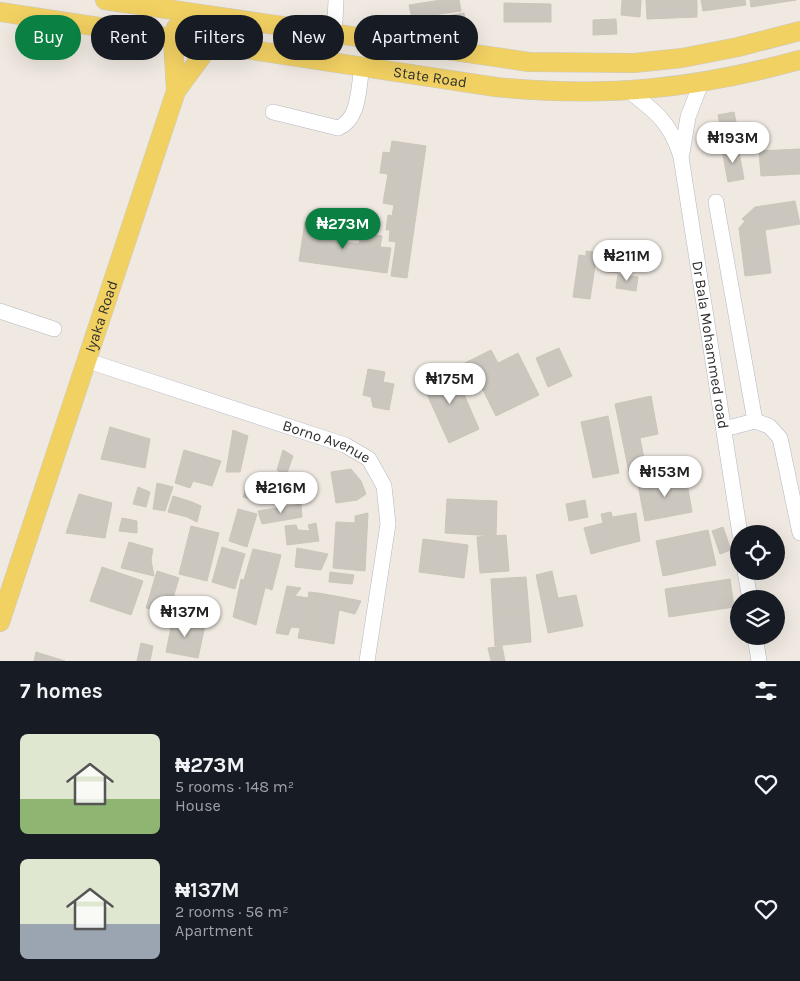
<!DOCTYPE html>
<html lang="en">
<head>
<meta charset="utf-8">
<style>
	:root { --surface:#171b24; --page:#242831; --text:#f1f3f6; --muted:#9ea1a6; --accent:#0b8043 }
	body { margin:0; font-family:Karla,sans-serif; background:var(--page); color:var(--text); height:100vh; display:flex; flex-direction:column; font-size:19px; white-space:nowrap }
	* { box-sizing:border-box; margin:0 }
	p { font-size:16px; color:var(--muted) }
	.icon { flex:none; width:28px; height:28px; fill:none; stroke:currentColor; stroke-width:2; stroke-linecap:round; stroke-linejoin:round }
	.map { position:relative; height:661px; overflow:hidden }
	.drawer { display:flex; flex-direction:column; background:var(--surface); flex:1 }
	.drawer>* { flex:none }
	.hud { position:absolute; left:15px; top:15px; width:500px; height:45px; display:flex; gap:10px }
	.tools { position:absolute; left:730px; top:525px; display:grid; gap:10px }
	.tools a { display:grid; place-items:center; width:55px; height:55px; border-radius:50%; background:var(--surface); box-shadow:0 5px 20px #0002; font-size:25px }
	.price { position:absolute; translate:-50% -42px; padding:0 11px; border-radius:18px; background:#fff; color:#222; font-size:16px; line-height:32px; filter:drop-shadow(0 1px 2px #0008) }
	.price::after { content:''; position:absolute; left:50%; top:30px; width:15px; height:11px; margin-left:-8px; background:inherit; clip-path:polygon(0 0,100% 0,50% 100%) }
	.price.active { background:var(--accent); color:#fff }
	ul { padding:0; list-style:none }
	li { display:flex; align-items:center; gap:15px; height:125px; padding:0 20px }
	li span { display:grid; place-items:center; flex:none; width:140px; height:100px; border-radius:8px; color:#555 }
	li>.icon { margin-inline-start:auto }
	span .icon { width:60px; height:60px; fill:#fffc; stroke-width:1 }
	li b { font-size:21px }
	h2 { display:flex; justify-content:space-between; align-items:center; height:60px; padding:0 20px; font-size:21px }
	.pill { padding:0 18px; border-radius:22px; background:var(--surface); box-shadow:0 5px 20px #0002; font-size:18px; line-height:45px }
	.pill.active { background:var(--accent); color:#fff }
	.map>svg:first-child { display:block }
	.building { fill:#cbc7bf; stroke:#cbc5ba }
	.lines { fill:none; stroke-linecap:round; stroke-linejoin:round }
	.minor-casing { stroke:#b4b7c1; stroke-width:16 }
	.major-casing { stroke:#c9c9c9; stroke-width:20 }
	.minor { stroke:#fff; stroke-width:15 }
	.major { stroke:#f2d163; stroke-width:19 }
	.labels { text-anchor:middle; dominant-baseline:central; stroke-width:4; stroke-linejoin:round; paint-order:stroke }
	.street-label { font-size:15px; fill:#2e2e2e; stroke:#fff }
</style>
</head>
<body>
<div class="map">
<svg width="800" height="661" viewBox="0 0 800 661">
	<rect width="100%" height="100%" fill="#efe9e1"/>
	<g class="building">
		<polygon points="441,0 459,0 461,11 412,18 409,5"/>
		<polygon points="622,0 641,0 640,17 621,15"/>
		<polygon points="646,0 697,0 697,17 647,19"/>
		<polygon points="701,0 745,0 746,5 703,11"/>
		<polygon points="750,0 796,0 751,7"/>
		<polygon points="504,3 551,4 551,22 504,22"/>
		<polygon points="464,13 465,20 423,27 422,20"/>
		<polygon points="616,19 617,34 593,35 593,20"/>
		<polygon points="734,112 740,142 724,144 718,115"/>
		<polygon points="392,141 426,146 407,278 391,276 396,242 389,241 390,230 386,230 388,215 392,216 394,205 383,203 388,174 380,173 383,152 390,153"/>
		<polygon points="738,147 744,179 728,182 722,150"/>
		<polygon points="800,149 800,174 761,176 759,151"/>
		<polygon points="795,201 800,224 765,230 771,273 745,276 739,228 745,221 742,219 755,207"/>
		<polygon points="305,222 332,226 330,240 359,244 361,233 382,236 380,247 391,248 387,273 299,261"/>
		<polygon points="604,249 621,251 618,273 605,272 605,269 602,269"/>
		<polygon points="586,251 594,252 593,259 596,260 590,299 573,297 579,255 586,256"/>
		<polygon points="618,274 638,277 636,291 616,288"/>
		<polygon points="559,348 572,376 548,387 536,358"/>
		<polygon points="491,350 498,363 518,353 539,395 496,416 476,376 460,383 453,369"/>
		<polygon points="368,369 385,372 383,382 394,384 389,410 373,407 371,397 363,395"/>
		<polygon points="453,369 479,429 449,443 421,381"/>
		<polygon points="651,396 658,434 640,438 646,469 629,472 615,404"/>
		<polygon points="608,416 619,473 593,478 581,422"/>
		<polygon points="110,427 150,439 145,468 101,459"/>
		<polygon points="233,430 248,436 240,472 226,472"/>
		<polygon points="184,450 221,461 212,486 193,481 190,488 175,483"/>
		<polygon points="283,450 293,456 286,476 277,470"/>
		<polygon points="351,469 361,481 366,494 357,500 336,503 331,472"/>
		<polygon points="686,476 692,512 645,521 638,485"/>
		<polygon points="249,478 270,484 264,503 243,497"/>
		<polygon points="157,483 173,487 165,511 153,509"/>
		<polygon points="138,487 150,492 146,507 133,504"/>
		<polygon points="79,494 112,503 105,538 66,533"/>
		<polygon points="173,496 192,502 187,517 168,512"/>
		<polygon points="447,499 497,501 496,536 445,533"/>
		<polygon points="585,500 588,517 569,521 566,504"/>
		<polygon points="192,502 201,506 197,522 187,517"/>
		<polygon points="301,504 302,517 262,524 258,511"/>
		<polygon points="238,509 257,514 247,547 229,541"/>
		<polygon points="611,512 620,546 591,554 584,528 603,523 601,514"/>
		<polygon points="368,513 365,571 333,568 336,522 355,523 355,516"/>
		<polygon points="636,513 640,541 620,546 613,517"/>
		<polygon points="122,518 137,521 137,533 119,531"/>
		<polygon points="316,523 319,541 287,545 285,526 296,525 298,530 310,531 308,525"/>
		<polygon points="191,526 219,533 207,581 179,574"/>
		<polygon points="723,527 731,550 720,554 712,531"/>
		<polygon points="708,530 716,565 663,576 656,541"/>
		<polygon points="506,535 509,571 480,573 477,537"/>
		<polygon points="423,539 468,545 464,578 419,572"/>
		<polygon points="129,542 153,549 151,560 154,576 121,568"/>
		<polygon points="222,547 245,554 235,589 212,582"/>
		<polygon points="297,548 328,554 321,570 295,567"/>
		<polygon points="253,549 281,555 272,590 244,580"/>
		<polygon points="102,567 143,581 131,615 90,601"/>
		<polygon points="157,571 179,578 168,615 146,608"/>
		<polygon points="552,571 558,598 576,595 583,626 548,633 536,575"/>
		<polygon points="330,572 354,575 352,584 329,582"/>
		<polygon points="526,577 529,612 493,614 491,579"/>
		<polygon points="241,579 265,588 256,625 233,617"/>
		<polygon points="730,579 734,607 669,617 665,589"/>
		<polygon points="287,586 301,588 295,596 308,598 309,592 318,593 311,640 298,638 300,628 291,627 288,635 276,633"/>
		<polygon points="318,593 341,597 334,644 311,640"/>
		<polygon points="341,597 361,601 355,614 339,610"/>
		<polygon points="529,612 531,642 495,646 493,614"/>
		<polygon points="173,618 205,625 198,658 166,652"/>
		<polygon points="141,643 153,646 150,661 137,661"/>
		<polygon points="502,646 505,661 491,661 488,648"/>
		<polygon points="36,652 65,661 34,661"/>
	</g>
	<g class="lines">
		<defs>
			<g id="minor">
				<polyline points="327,62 335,21 336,0"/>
				<path id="s1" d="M629,91C656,112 671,123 681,157L740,534"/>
				<path d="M273,112L338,128C360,119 358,89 362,67"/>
				<polyline points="682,153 688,117 701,83"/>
				<polyline points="716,202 755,421"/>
				<polyline points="0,311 54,329"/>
				<path id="s2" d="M85,360L345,445L369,459L384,486L388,524L367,661"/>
				<polyline points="724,429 755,421 769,426 780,438 800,533"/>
				<polyline points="745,571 750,599"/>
				<polyline points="755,636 759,661"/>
			</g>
			<g id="major">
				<polyline points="105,0 529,62 634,63 682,58 738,47 800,31"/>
				<path id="s3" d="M0,12L496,87C607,98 693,89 800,60"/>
				<polyline points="176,91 173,39 176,28"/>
				<path id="s4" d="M0,622L176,91L210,45L215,17"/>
			</g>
		</defs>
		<use href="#minor" class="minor-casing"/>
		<use href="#major" class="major-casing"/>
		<use href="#minor" class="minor"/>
		<use href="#major" class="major"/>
	</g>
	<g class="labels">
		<g class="street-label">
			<text stroke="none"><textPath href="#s3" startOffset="435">State Road</textPath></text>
			<text stroke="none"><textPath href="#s4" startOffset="322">Iyaka Road</textPath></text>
			<text stroke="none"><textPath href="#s1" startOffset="276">Dr Bala Mohammed road</textPath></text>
			<text stroke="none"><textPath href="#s2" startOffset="255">Borno Avenue</textPath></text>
		</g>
	</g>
</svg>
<div class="tools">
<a><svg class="icon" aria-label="locate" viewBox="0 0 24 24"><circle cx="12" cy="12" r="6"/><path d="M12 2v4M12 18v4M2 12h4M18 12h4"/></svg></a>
<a><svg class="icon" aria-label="layers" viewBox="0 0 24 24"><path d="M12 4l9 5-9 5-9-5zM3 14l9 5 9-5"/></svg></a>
</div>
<b class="price" style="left:733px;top:164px">₦193M</b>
<b class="price active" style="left:343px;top:250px">₦273M</b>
<b class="price" style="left:627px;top:282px">₦211M</b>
<b class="price" style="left:450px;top:405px">₦175M</b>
<b class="price" style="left:665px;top:498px">₦153M</b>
<b class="price" style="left:281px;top:514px">₦216M</b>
<b class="price" style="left:185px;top:638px">₦137M</b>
<div class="hud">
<a class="pill active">Buy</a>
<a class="pill">Rent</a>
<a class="pill">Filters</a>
<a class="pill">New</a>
<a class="pill">Apartment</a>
</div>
</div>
<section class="drawer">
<h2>7 homes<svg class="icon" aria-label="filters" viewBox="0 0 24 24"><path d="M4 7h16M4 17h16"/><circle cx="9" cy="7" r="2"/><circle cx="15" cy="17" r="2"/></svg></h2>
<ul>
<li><span style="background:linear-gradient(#dfe7d0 65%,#8fb573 0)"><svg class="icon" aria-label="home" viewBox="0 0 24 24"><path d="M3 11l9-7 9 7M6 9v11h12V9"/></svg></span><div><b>₦273M</b><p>5 rooms · 148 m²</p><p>House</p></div><svg class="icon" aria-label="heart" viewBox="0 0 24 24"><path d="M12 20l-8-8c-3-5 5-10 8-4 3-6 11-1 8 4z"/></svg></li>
<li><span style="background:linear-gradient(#dfe7d0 65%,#9aa5b1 0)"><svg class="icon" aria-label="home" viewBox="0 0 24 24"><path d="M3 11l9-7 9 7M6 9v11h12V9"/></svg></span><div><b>₦137M</b><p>2 rooms · 56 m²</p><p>Apartment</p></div><svg class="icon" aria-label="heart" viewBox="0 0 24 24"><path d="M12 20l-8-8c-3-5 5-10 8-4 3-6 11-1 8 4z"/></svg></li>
</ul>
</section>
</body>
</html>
